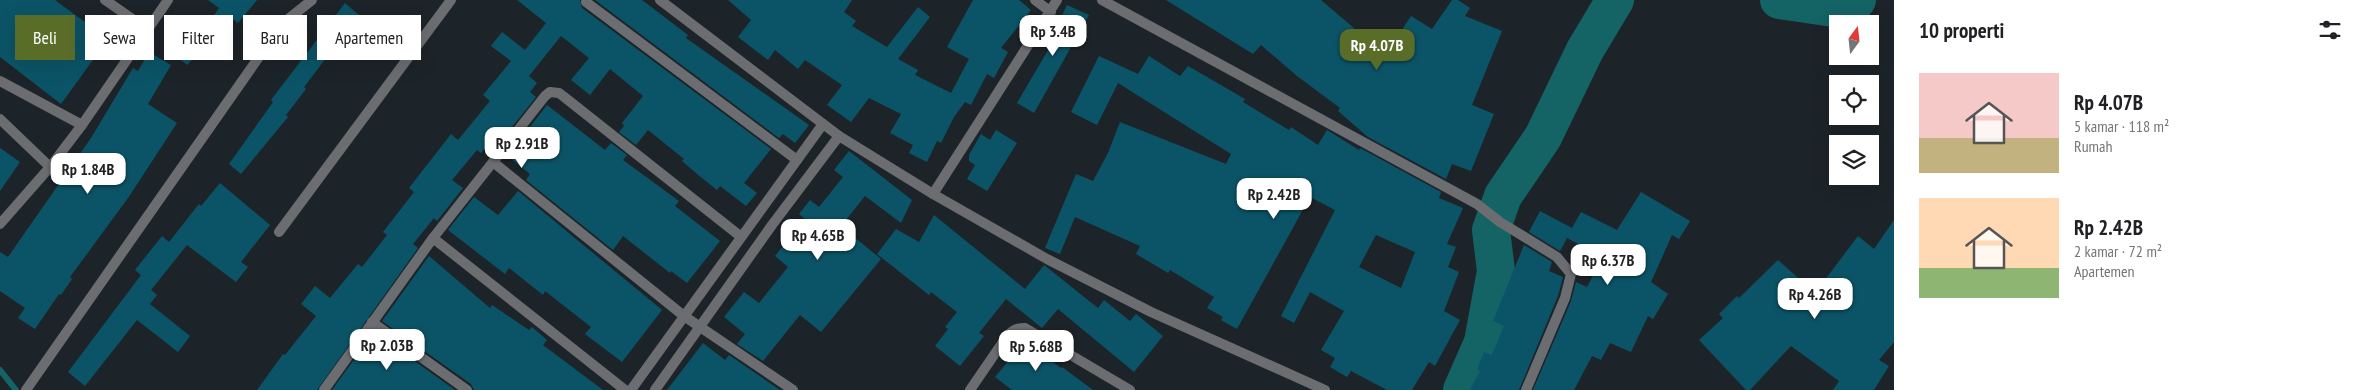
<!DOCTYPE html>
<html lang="id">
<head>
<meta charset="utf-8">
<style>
	:root { --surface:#fff; --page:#f2f2f2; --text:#202124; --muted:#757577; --accent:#596d29 }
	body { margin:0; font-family:"PT Sans Narrow",sans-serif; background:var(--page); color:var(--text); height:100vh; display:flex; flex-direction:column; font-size:19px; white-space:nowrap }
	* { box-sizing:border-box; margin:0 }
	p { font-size:16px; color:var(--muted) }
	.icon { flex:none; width:28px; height:28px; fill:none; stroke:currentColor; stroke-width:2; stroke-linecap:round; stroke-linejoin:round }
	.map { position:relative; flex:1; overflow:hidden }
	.sheet { display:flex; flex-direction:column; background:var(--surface); width:475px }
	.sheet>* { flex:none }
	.banner { position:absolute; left:15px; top:15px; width:475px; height:45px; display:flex; gap:10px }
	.needle { width:32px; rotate:15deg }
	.controls { position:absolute; left:1829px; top:15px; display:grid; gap:10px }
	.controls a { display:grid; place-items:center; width:50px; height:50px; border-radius:0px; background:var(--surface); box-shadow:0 5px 20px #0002; font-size:25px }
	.price { position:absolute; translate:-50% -42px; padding:0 11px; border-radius:10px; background:#fff; color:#222; font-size:16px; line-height:32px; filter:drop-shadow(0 1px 2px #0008) }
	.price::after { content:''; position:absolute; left:50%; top:30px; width:15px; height:11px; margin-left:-8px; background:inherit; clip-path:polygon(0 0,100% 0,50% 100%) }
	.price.current { background:var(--accent); color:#fff }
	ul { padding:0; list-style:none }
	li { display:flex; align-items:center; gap:15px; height:125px; padding:0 25px }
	li span { display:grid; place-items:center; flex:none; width:140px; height:100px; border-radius:0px; color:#555 }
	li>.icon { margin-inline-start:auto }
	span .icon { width:60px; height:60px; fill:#fffc; stroke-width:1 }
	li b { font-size:21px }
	h2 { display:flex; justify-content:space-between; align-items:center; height:60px; padding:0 25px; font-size:21px }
	.chip { padding:0 18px; border-radius:0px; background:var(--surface); box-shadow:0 5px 20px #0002; font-size:18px; line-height:45px }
	.chip.current { background:var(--accent); color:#fff }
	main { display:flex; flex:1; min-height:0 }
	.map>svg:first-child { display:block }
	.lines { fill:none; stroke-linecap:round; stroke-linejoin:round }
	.stream { stroke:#146365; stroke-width:6 }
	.river { stroke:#146365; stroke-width:38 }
	.building { fill:#0b5467; fill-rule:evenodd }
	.street { stroke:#6c6d71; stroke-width:10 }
</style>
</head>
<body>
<main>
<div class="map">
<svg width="1894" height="390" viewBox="0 0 1894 390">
	<rect width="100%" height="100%" fill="#1d2429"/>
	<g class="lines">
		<polyline class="stream" points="0,370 16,390"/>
		<g class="river">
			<polyline points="1779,0 1847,10 1857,0"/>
			<polyline points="1462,390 1483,342 1496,271 1491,230 1503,196 1543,137 1585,50 1615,0"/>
		</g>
	</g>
	<g class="building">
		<polygon points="0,0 55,0 108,39 61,104 0,57"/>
		<polygon points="208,0 257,0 238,23 233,19 212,48 198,39 219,8"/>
		<polygon points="517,0 580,0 582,8 771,149 744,183 757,193 746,206 720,186 717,190 697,174 682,161 684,159 648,130 636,145 619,132 624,126 622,123 643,96 610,69 590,95 571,80 589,58 561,36 529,76 537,83 530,92 536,97 496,147 489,142 481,153 477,150 452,180 463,188 437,221 434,218 413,244 418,248 317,390 257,390 283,354 285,355 316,316 301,304 315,286 330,298 358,264 362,267 387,235 383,232 414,192 409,188 451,134 458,140 490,101 483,95 511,61 491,46 502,32 525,50 546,23"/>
		<polygon points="595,0 642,0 688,35 686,38 809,125 795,143 783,134 779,138"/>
		<polygon points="728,0 852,0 844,12 856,21 852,26 887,47 918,7 930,17 898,59 918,70 915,75 951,93 969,59 947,47 973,0 1019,0 1031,10 1001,48 1008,52 994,78 987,74 971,105 965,102 954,117 941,143 937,141 927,162 909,153 913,145 890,133 901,114 869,98 851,122 827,105 842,85 805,60 798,69 775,50 768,60 738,37 751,20"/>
		<polygon points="1166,0 1321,0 1362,35 1364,32 1388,51 1411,16 1432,29 1452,0 1458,0 1470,8 1465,16 1502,31 1472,105 1494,114 1471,171 1452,164 1446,179 1368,137 1338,111 1340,108 1297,76 1261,45 1253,54"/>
		<polygon points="345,3 359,15 304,87 306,89 286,115 288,117 241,174 229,164 273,102 271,100"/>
		<polygon points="1067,5 1089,15 1034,113 1017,103 1054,40 1051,38"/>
		<polygon points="191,38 203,48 187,65 175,55"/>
		<polygon points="149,52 171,65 148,104 177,123 128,198 70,277 72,279 61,295 59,294 35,329 18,318 25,308 0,291 0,252 8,257 91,138 133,68 138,71"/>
		<path d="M1099,56L1138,74L1149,56L1180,76L1188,66L1245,99L1243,102L1289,130L1291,127L1318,145L1327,130L1359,150L1360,148L1441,192L1439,198L1463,208L1447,244L1456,247L1448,267L1459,272L1444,311L1460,320L1435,366L1429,362L1412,390H1387L1351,371L1347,377L1330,367L1335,358L1321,350L1344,311L1310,292L1294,323L1281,316L1335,210L1310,197L1237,329L1221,320L1223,317L1207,308L1214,297L1170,270L1168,273L1136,254L1140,246L1075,217L1060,254L1045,248L1076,174L1093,181L1108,153L1120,122L1226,164L1231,154L1118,83L1097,125L1071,112ZM1376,235L1415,252L1401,288L1359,267Z"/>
		<polygon points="547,105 605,150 611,143 627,155 623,160 679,201 675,206 720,241 687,283 671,271 670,273 623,236 613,250 526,180 530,174 507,156"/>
		<polygon points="996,130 1017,143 987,191 967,179 975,165 969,161 969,155 981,134 990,140"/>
		<polygon points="0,148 20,162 0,191"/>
		<polygon points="849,151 912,200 901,223 865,196 842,225 849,231 848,232 881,259 821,332 800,315 763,361 737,344 745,334 724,317 744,292 759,303 788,267 775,256 805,219 799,214 810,200 819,207 843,177 834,170"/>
		<polygon points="220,183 270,225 241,262 248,267 236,282 187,245 151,290 157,295 150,304 190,336 178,352 137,320 85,386 68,372 141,275 135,270 162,236 169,242 199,204 201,206"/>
		<polygon points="518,191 662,310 622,362 585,334 591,327 545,291 543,295 509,268 505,274 448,230 474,197 498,215"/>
		<polygon points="1641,192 1690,221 1679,239 1672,235 1651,282 1668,294 1653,319 1648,316 1631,352 1610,343 1601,360 1592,356 1574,390 1533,390 1571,301 1576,282 1587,287 1603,257 1567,238 1560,251 1529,232 1540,211 1572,228 1581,212 1617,230"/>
		<polygon points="934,215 1025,289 1044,265 1098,308 1104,300 1130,321 1136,314 1163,336 1134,372 1058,309 1042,328 1006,299 979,333 984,336 960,366 935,346 948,329 945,327 957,312 931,292 929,295 877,254 896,229 919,242"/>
		<polygon points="1894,220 1894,342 1879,360 1889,366 1874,390 1833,390 1839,381 1791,346 1750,390 1746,390 1699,340 1723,318 1719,314 1737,296 1739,298 1778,260 1815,293 1858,236 1874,249"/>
		<polygon points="1524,245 1552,262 1549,271 1563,277 1558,296 1519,390 1470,390 1480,371 1477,370 1484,352 1492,355 1504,326 1493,321"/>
		<polygon points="429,256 490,308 492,305 529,330 532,327 547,340 543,345 603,390 474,390 471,384 382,321"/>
		<polygon points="374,332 455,390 332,390"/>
		<polygon points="1021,338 1061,368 1062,367 1093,390 1012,390 995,377 1010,359 1006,356"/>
		<polygon points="703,343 725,360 729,355 780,390 667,390"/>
	</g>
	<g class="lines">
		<g class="street">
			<polyline points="105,0 147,29"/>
			<polyline points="660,0 839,136 933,194 1047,259 1151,312 1325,390"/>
			<polyline points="1035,0 1051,12"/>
			<polyline points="1102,0 1477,204 1500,222 1557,257 1571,274 1565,298 1526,390"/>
			<polyline points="586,2 797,160"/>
			<polyline points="0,81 82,125"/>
			<polyline points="0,119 50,167"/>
			<polyline points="493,162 684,316 793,390"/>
			<polyline points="933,194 1057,0"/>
			<polyline points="0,224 50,167 82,125 168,0"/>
			<polyline points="279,232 451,0"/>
			<polyline points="433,238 625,390"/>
			<polyline points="372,322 467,390"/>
			<polyline points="26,390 282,24 312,0"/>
			<polyline points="324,390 433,238 545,96 550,92 559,93 563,96 740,236"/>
			<polyline points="631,390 823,124"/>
			<polyline points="655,390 772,225 839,136"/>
			<path d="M970,390L1007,336C1013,330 1016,328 1025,328L1130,390"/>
		</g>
	</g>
</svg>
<div class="controls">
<a><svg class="needle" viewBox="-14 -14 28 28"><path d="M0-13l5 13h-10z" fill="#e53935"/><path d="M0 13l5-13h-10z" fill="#757577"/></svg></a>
<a><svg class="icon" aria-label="locate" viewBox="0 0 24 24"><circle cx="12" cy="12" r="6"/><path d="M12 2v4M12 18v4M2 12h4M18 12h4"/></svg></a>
<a><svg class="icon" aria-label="layers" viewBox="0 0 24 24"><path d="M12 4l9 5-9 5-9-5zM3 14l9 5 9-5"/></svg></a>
</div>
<b class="price" style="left:1053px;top:57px">Rp 3.4B</b>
<b class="price current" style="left:1377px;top:71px">Rp 4.07B</b>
<b class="price" style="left:522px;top:169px">Rp 2.91B</b>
<b class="price" style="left:88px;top:195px">Rp 1.84B</b>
<b class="price" style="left:1274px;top:220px">Rp 2.42B</b>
<b class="price" style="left:818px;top:261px">Rp 4.65B</b>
<b class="price" style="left:1608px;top:286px">Rp 6.37B</b>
<b class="price" style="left:1815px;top:320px">Rp 4.26B</b>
<b class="price" style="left:387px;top:371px">Rp 2.03B</b>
<b class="price" style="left:1036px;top:372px">Rp 5.68B</b>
<div class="banner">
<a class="chip current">Beli</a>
<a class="chip">Sewa</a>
<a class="chip">Filter</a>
<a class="chip">Baru</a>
<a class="chip">Apartemen</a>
</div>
</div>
<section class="sheet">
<h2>10 properti<svg class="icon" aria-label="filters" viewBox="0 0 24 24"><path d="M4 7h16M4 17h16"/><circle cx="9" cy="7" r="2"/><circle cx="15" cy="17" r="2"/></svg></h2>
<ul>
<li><span style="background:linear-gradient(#f6c9c9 65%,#c2b280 0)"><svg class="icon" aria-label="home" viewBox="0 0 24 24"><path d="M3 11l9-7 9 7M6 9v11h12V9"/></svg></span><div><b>Rp 4.07B</b><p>5 kamar · 118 m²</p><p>Rumah</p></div></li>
<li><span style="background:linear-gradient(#ffd9b3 70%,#8fb573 0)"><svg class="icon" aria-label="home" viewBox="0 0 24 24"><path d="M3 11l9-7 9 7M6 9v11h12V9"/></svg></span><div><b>Rp 2.42B</b><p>2 kamar · 72 m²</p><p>Apartemen</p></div></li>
</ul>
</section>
</main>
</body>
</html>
